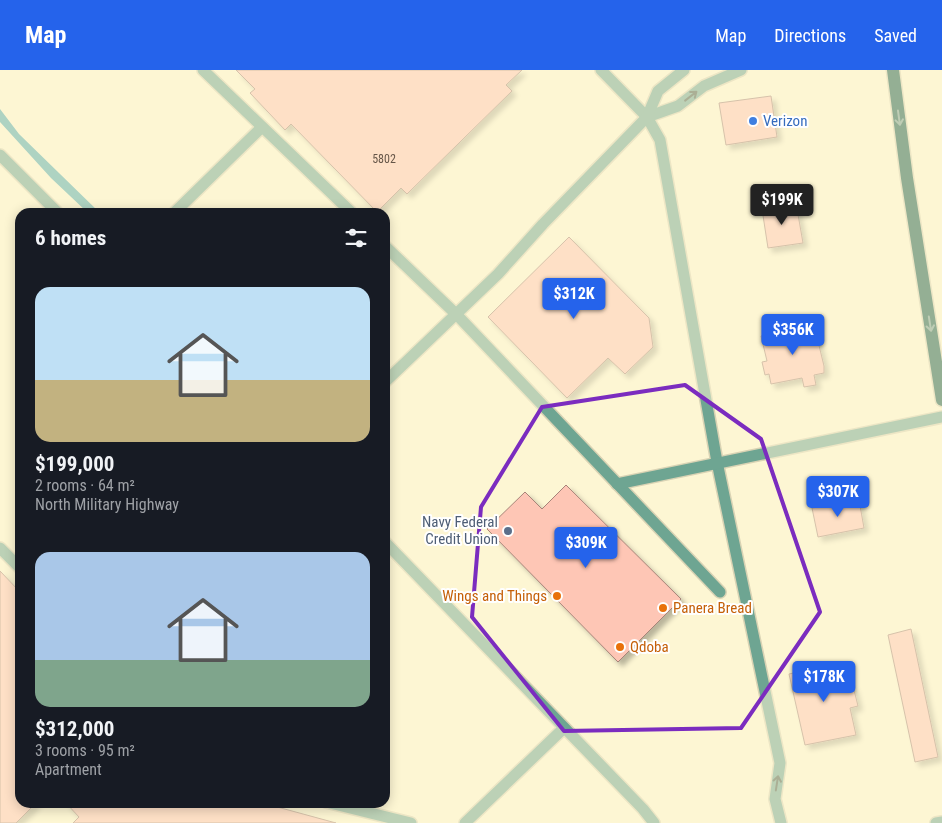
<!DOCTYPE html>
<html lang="en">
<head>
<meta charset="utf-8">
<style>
	:root { --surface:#171b24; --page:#20242c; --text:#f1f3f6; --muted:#9ea1a6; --accent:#2563eb }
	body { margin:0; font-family:"Roboto Condensed",sans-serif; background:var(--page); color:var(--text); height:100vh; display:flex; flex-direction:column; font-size:19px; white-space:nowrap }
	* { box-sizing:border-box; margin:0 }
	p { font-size:16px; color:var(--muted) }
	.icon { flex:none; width:28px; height:28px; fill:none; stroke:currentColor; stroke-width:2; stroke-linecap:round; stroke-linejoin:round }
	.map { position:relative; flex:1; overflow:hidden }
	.drawer { position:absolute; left:15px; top:138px; width:375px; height:600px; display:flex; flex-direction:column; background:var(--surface); border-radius:15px; box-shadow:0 2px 12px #0003 }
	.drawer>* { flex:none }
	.price { position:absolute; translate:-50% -42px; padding:0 11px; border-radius:5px; background:var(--accent); color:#fff; font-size:16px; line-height:32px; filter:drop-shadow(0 1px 2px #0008) }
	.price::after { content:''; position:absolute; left:50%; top:30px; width:15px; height:11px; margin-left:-8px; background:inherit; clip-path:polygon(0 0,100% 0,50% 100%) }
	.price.on { background:#222; color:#fff }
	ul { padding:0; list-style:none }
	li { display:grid; align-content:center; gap:10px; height:265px; padding:0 20px }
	li span { display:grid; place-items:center; height:155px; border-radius:15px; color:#555 }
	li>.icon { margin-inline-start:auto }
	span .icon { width:90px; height:90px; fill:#fffc; stroke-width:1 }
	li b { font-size:21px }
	h2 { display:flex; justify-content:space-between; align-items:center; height:60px; padding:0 20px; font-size:21px }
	header { display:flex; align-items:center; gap:30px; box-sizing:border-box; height:70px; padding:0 25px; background:var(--accent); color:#fff }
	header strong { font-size:24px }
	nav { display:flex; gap:28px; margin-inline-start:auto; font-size:18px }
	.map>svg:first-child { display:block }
	.water { fill:#4fa8ad }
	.building { fill:#fec6b5; stroke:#a78479; filter:url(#shadow) }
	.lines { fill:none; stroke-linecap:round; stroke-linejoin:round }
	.service-casing { stroke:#d9d3b4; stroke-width:14 }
	.primary-casing { stroke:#d9d3b4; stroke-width:15 }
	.service { stroke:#6ea592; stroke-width:11 }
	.primary { stroke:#165a47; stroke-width:12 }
	.oneway { stroke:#485a4a }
	.oneway2 { stroke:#739c91 }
	.marked { fill:none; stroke:#7b2cbf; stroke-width:4; stroke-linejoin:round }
	.shop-dot { fill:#3f7fe0; stroke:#fff; stroke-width:2 }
	.service-dot { fill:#5c6f8a; stroke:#fff; stroke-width:2 }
	.food-dot { fill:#e8710a; stroke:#fff; stroke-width:2 }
	.labels { text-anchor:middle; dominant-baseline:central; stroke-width:4; stroke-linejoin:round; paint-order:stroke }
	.number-label { font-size:12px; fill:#665648 }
	.shop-label { font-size:15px; fill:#366cbe; stroke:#fff; text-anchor:start }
	.service-label { font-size:15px; fill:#4e5e75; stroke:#fff; text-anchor:end }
	.food-label { font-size:15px; fill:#c56008; stroke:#fff; text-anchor:start }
</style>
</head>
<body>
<header>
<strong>Map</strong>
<nav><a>Map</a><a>Directions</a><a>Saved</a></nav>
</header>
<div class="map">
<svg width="942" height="753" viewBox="0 0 942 753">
	<defs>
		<filter id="shadow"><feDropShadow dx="4.5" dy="4.5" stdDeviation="2.5" flood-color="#0004"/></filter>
	</defs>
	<rect width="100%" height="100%" fill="#fdf6d3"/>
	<polygon class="water" points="0,39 19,64 99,142 87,142 51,108 0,52"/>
	<g class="building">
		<polygon points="236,0 522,0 506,15 512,21 407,124 401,118 377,142 291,54 285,60 250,23 255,19"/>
		<polygon points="771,26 777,67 726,75 719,33"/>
		<polygon points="796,133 803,173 768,178 762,139"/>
		<polygon points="569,167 649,248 653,277 625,304 608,288 567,328 488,247"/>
		<polygon points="814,255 824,296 824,303 814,305 816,315 804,317 802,308 771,314 769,304 765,305 762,292 767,291 761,266"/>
		<polygon points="566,415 681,529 618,592 487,459 525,422 542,439"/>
		<polygon points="859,430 864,458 818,467 812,438"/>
		<polygon points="0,501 20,522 20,732 37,732 16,753 0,753"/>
		<polygon points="911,559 938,687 915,692 888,565"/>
		<polygon points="841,592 847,616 853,616 858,636 850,638 856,665 805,675 789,604"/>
		<polygon points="65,732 259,732 336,753 73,753 79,747"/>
	</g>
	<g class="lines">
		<defs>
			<g id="service">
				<polyline points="203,0 351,142"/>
				<polyline points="601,0 647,47 660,70 717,392 780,693 775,729 781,753"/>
				<polyline points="647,47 678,36 704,16 741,0"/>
				<polyline points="0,85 57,142"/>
				<polyline points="175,142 262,57"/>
				<polyline points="385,176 457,245 720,522"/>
				<polyline points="385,312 498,204 543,154 647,47 658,21 684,0"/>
				<polyline points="617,414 942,347"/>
				<polyline points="385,472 643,739 654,753"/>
				<polyline points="0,478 20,498"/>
				<polyline points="326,732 411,753"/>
				<polyline points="465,753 564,658"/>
				<polyline points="936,753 942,752"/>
			</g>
			<polyline id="primary" points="893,0 907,108 942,330"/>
		</defs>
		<use href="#service" class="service-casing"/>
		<use href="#primary" class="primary-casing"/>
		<use href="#service" class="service"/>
		<use href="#primary" class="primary"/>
	</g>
	<defs><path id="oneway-shaft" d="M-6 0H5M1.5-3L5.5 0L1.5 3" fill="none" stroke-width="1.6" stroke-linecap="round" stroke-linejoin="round" transform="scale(1.25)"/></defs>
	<g class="oneway">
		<use href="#oneway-shaft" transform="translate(691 26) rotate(-38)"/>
		<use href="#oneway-shaft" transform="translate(777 713) rotate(-81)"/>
	</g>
	<g class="oneway2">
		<use href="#oneway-shaft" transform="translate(899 48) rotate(82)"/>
		<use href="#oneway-shaft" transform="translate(930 254) rotate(81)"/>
	</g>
	<path d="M0 0H942V753H0ZM685,315L761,369L820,542L741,658L564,661L472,547L481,437L542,337Z" fill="#fdf6d3" fill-opacity=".55" fill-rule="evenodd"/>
	<path class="marked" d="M685,315L761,369L820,542L741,658L564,661L472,547L481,437L542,337Z"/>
	<circle class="shop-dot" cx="753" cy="51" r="5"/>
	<circle class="service-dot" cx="508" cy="461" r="5"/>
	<g class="food-dot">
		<circle cx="557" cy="526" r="5"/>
		<circle cx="663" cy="538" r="5"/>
		<circle cx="620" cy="577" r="5"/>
	</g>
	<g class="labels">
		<g class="number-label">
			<text x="384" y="89">5802</text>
		</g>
		<g class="shop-label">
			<text x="763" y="51">Verizon</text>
		</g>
		<g class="service-label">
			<text x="498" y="452">Navy Federal<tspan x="498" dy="17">Credit Union</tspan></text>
		</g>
		<g class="food-label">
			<text x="547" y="526" text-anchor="end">Wings and Things</text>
			<text x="673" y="538">Panera Bread</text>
			<text x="630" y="577">Qdoba</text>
		</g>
	</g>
</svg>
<b class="price on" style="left:782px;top:156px">$199K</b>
<b class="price" style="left:574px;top:250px">$312K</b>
<b class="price" style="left:793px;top:286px">$356K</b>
<b class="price" style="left:838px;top:448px">$307K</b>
<b class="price" style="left:586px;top:499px">$309K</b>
<b class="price" style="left:824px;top:633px">$178K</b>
<section class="drawer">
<h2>6 homes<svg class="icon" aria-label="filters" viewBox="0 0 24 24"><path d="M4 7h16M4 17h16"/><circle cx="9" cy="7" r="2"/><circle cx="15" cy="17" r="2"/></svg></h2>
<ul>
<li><span style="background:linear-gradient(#bfe0f5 60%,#c2b280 0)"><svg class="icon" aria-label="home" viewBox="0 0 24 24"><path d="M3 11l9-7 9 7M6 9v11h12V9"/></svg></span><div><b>$199,000</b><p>2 rooms · 64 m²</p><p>North Military Highway</p></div></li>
<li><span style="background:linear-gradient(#a9c7e8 70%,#7fa58c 0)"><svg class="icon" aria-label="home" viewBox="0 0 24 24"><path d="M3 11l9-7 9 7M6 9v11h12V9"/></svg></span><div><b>$312,000</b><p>3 rooms · 95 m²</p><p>Apartment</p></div></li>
</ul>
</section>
</div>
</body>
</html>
